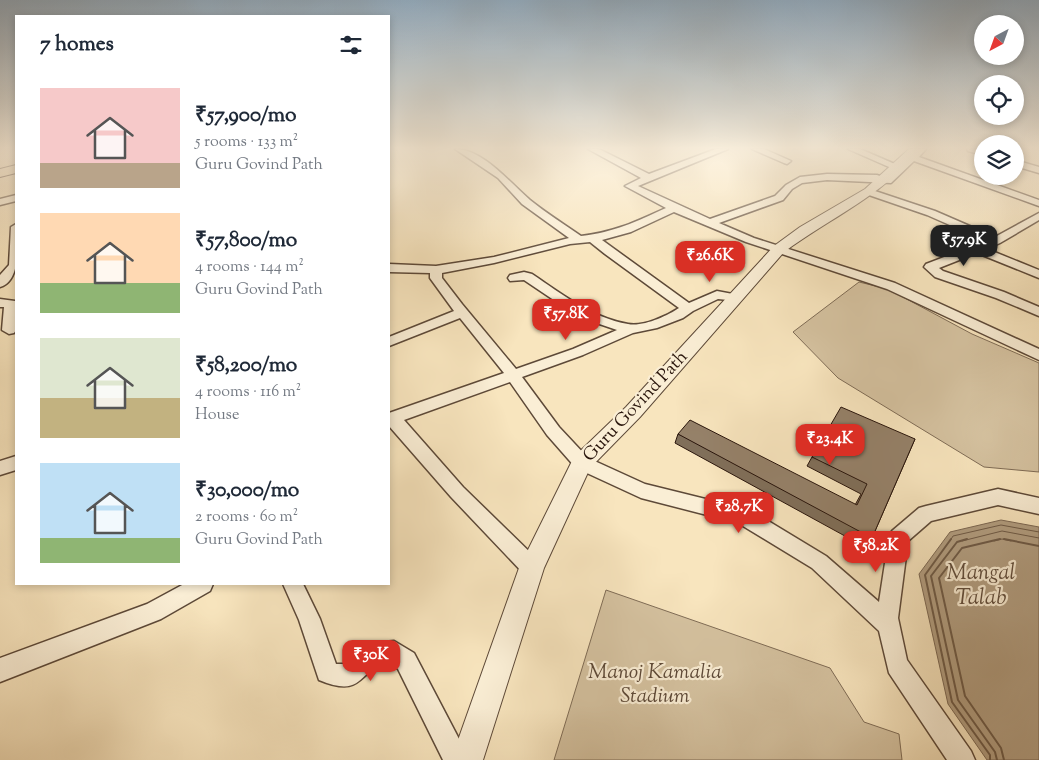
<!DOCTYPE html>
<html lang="en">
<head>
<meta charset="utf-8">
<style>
	:root { --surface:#fff; --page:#f6f6f7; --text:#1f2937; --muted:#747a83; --accent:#d93025 }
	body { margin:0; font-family:"Sorts Mill Goudy",serif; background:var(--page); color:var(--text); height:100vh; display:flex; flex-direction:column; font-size:19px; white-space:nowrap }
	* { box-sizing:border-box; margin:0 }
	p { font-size:16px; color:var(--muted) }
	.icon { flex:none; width:28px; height:28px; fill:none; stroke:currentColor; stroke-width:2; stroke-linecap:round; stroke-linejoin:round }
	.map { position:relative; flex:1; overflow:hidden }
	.drawer { position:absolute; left:15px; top:15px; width:375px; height:570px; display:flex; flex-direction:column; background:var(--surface); border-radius:0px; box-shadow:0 2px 8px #0003 }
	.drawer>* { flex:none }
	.needle { width:32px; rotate:221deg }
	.tools { position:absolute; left:974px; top:15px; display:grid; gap:10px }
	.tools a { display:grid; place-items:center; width:50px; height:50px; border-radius:50%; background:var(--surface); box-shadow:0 2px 8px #0003; font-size:25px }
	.price { position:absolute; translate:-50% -42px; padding:0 11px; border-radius:10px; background:var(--accent); color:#fff; font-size:16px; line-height:32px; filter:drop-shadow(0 1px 2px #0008) }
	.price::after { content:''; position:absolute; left:50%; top:30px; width:15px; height:11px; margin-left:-8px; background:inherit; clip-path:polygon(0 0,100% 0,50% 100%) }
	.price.active { background:#222; color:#fff }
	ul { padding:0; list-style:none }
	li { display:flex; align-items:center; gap:15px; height:125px; padding:0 25px }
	li span { display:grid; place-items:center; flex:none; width:140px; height:100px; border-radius:0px; color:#555 }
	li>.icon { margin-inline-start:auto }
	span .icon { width:60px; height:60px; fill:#fffc; stroke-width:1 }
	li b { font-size:21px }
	h2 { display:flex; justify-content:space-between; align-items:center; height:60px; padding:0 25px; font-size:21px }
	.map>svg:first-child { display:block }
	.green { fill:#d5c2a0; stroke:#7f6c56 }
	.water { fill:#b29e81; stroke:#7b6752 }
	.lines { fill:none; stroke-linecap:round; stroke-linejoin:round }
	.shore-far1 { stroke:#6e5a46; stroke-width:1 }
	.shore { stroke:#6e5a46; stroke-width:2 }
	.minor-casing { stroke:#5d4938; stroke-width:3 }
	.tertiary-casing { stroke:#5d4938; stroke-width:2 }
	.primary-casing { stroke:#29150c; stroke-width:2 }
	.minor { fill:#faeed5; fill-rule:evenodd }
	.tertiary { fill:#faeed5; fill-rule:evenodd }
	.primary { fill:#f8e5be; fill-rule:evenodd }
	.wall { fill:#806f5a; stroke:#29150c }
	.building { fill:#958169; stroke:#29150c }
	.labels { text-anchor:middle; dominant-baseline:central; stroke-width:4.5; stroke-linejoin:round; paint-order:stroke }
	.street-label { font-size:18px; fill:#29150c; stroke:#faeed5 }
	.near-park-label { font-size:21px; font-style:italic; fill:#5d4938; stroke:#faeed5 }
	.near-water-label { font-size:22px; font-style:italic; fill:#604c3b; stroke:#faeed5 }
</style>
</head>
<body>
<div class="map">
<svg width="1039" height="760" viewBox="0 0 1039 760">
	<rect width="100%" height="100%" fill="#f8e5be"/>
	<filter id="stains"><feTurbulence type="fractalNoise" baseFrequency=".004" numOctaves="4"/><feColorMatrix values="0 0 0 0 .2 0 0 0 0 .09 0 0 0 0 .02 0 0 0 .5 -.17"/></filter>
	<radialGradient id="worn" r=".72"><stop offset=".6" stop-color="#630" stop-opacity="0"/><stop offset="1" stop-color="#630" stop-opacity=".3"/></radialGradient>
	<g class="green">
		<polygon points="859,282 888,289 972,334 1039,363 1039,472 984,467 838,378 793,332"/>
		<polygon points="606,590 830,668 864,722 899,734 902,760 554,760"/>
	</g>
	<polygon class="water" points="1001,520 1039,527 1039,760 987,760 948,704 919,574 950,532"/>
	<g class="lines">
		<g class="shore-far1">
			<polyline points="950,541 953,536 1001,525 1039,532"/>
			<polyline points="962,541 1002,531 1039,538"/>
			<polyline points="994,541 1002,539 1011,541"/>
		</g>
		<g class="shore">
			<polyline points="951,539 925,575 952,702 990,755 990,760"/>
			<polyline points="967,539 957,542 931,576 958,700 995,752 997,760"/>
			<polyline points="1000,539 962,548 939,578 965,696 1001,748 1004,760"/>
			<polyline points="1004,539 1039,546"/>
		</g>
		<defs>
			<g id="minor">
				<path d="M455,149C483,149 510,183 530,200C546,213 564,224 581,236C615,232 635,222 666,208L625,186L641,178L588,149H599L649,174L716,149H728L638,186L710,219L775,196L786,185L800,177L827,174L877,175L886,178L917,149H926L919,157L1039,200V206L914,161L891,183L827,180L802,183L792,189L783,200L719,223L754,238L895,283L1039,349V360L887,289L746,242L674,212L631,232L602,240L689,303L717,291L738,295L740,298L738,301L718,299L693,311L683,318L657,328L633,333L583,355L522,377L559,427L588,458L645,484L750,510L826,556L879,602L889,537L892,531L919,508L926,506L998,489L1039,498V514L998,505L931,521L908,541L898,618L907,660L971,751L975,760H947L889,673L879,631L812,568L738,523L641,498L576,468L547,435L510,382L404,420L463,487L539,561L542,568L539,575L532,577L525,575L451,497L389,426V413L504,373L460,318L389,346V337L454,311L430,278V273L389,272V264L436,266L494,257L569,238L522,204L498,178ZM590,242L605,254L679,308C667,316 643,327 628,324C592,318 562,294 532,274L524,272L510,275L508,278L510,281L524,280L579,317L617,330L573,349L516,369L462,304L442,278V273L494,263L570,244Z"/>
				<polygon points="752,149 764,149 791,161 787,164 784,163"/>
				<polygon points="848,149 860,149 897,165 892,168 889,167"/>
				<polygon points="967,149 982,150 982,155 968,151"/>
				<polygon points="1015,160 1039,167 1039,173 1015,166"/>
				<polygon points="869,189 935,211 995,237 1039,213 1039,220 1000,243 987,249 1039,270 1039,278 977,253 939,268 943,271 1004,292 1039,307 1039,316 996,298 935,277 924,267 926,264 986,241 927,215 866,194 864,192"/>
				<polygon points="16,195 16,201 0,205 0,199"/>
				<path d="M16,224C17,241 22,281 0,287V275L9,265L11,227Z"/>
				<polygon points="0,299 15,301 16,304 16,330 14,333 9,334 2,330 4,307 0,307"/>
				<polygon points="16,456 16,470 0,475 0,461"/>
				<polygon points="184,584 213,584 210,591 161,619 0,682 0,658 147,604"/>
				<path d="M283,584H303L320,619L336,664H344L363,650L384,642L394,641L414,653L470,760H443L398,669L391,663C356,667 367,700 319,680L299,620Z"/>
			</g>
			<path id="tertiary" d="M909,149H920C884,195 830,218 784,252L640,417L590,468L544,568L483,760H451L519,568L574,457L626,407L774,246L800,227L865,189Z"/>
			<polygon id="primary" points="16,165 16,173 0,177 0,169"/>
		</defs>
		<use href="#minor" class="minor-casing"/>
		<use href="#tertiary" class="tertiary-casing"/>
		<use href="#primary" class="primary-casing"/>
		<use href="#minor" class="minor"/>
		<use href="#tertiary" class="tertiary"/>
		<use href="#primary" class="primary"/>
	</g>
	<polygon class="wall" points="678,434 855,505 861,494 807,466 812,457 915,439 872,538 865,547 675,443"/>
	<polygon class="building" points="841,407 915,439 872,538 678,434 690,420 857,505 867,484 812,457"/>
	<linearGradient id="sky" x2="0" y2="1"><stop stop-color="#92abbf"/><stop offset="0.58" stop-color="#fcf3e2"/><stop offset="1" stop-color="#fcf3e2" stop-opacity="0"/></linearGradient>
	<rect width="1039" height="255" fill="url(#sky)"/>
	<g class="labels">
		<g class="street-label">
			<text transform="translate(636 407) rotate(-47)">Guru Govind Path</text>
		</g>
		<g class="near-park-label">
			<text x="655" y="673">Manoj Kamalia<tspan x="655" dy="24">Stadium</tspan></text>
		</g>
		<g class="near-water-label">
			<text x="981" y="574">Mangal<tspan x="981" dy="25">Talab</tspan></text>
		</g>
	</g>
	<rect width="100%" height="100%" filter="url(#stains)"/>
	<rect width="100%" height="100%" fill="url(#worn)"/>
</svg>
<div class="tools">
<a><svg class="needle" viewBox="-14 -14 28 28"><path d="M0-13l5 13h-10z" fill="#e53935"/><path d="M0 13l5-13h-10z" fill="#747a83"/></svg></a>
<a><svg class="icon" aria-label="locate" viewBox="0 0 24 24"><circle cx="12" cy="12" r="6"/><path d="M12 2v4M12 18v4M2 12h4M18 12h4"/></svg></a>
<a><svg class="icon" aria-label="layers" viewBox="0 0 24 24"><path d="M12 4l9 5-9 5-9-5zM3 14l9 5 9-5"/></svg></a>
</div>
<b class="price active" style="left:964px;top:267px">₹57.9K</b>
<b class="price" style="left:710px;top:283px">₹26.6K</b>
<b class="price" style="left:566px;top:341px">₹57.8K</b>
<b class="price" style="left:830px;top:466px">₹23.4K</b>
<b class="price" style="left:739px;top:534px">₹28.7K</b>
<b class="price" style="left:876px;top:573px">₹58.2K</b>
<b class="price" style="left:371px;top:682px">₹30K</b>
<section class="drawer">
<h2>7 homes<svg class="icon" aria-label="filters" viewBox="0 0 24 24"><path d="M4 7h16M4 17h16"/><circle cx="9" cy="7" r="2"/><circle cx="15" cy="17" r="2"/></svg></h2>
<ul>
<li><span style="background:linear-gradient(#f6c9c9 75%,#b9a48a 0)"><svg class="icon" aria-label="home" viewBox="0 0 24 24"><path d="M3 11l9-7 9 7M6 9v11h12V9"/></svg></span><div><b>₹57,900/mo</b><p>5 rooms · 133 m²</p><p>Guru Govind Path</p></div></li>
<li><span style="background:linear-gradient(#ffd9b3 70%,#8fb573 0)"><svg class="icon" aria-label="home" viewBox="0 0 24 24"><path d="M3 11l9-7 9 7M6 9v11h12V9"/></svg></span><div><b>₹57,800/mo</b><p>4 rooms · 144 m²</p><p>Guru Govind Path</p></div></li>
<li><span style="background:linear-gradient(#dfe7d0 60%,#c2b280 0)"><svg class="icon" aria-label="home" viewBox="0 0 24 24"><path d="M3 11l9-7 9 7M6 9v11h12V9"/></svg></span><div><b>₹58,200/mo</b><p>4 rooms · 116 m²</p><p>House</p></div></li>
<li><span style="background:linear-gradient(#bfe0f5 75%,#8fb573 0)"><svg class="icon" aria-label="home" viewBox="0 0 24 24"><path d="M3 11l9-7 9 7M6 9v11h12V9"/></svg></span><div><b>₹30,000/mo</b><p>2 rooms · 60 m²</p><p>Guru Govind Path</p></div></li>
</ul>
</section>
</div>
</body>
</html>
